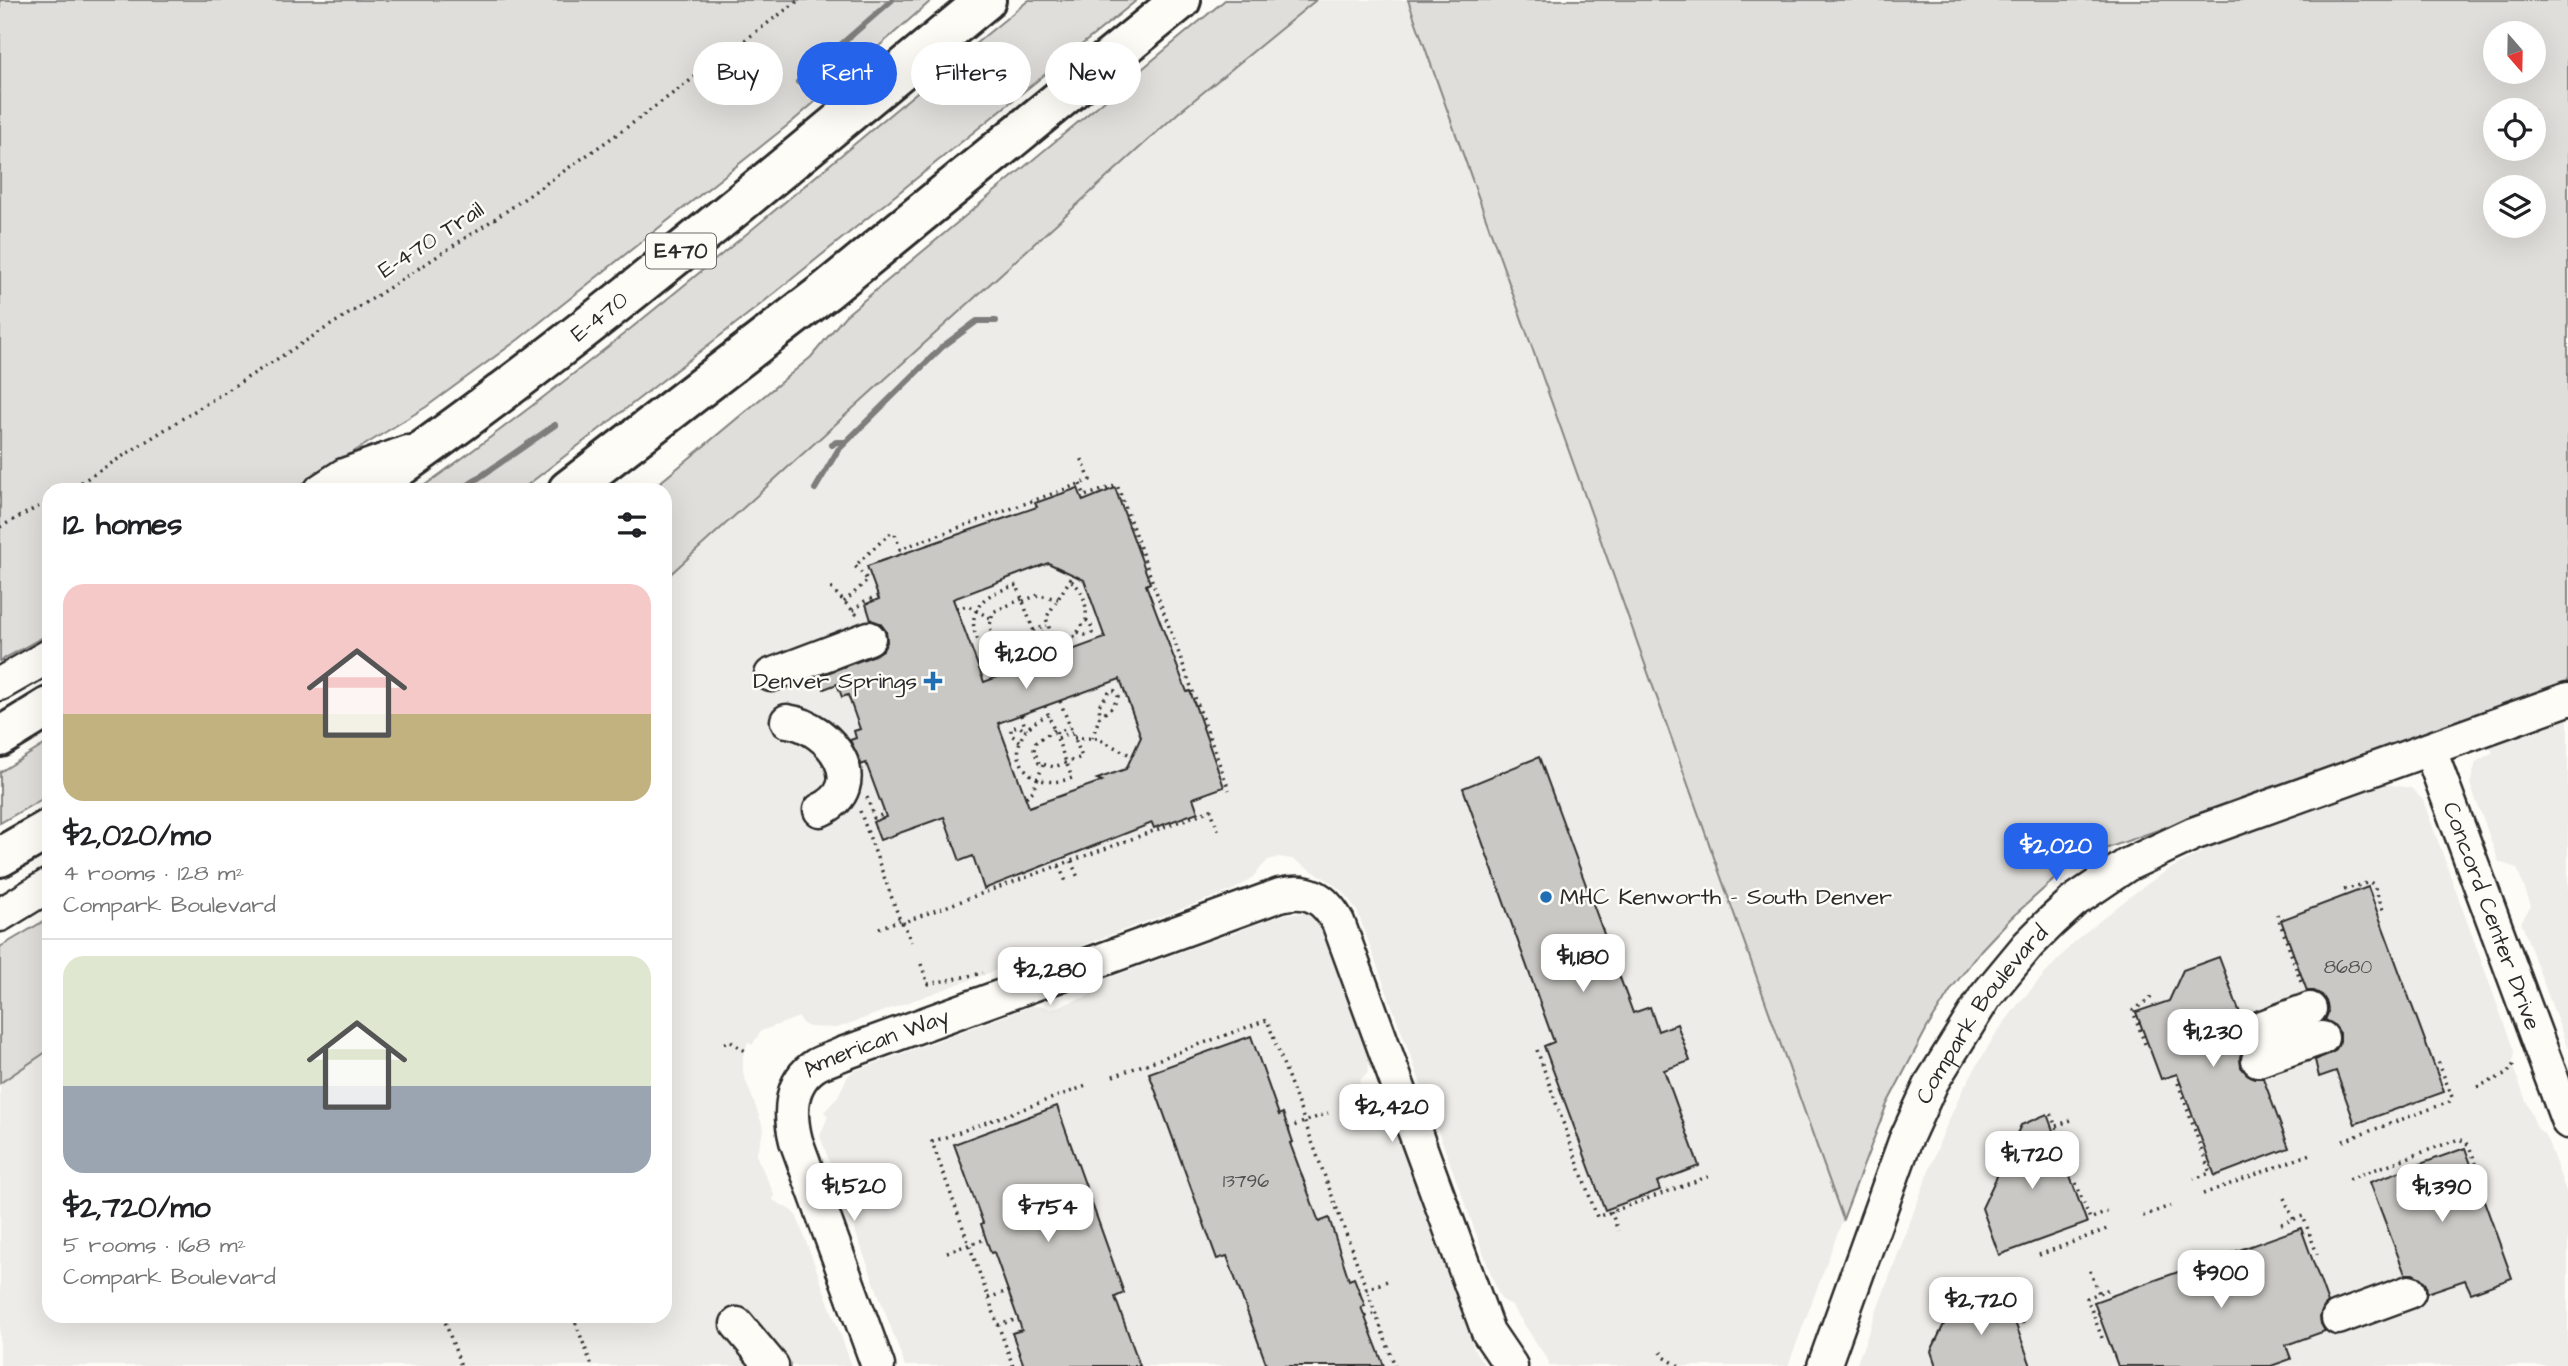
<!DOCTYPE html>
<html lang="en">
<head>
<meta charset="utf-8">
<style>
	:root { --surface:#fff; --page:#f6f6f6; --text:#202124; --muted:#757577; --line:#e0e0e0; --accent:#2563eb }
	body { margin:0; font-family:"Architects Daughter",sans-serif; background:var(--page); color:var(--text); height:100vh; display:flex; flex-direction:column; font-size:26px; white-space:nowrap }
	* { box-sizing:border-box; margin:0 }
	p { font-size:23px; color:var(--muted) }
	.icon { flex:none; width:38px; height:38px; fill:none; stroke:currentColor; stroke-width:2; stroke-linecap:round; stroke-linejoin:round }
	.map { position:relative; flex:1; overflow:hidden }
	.side { position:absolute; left:42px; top:483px; width:630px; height:840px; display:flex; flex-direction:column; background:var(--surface); border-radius:21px; box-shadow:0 7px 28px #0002 }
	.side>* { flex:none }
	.hud { position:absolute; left:693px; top:42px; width:665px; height:63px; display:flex; gap:14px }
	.needle { width:46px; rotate:160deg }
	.controls { position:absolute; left:2483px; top:21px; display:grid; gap:14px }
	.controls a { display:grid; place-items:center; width:63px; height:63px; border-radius:50%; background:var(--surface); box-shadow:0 7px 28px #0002; font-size:35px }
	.price { position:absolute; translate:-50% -60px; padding:0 16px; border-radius:14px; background:#fff; color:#222; font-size:23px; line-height:46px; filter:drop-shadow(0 2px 4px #0008) }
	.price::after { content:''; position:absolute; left:50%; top:42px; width:21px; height:16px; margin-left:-10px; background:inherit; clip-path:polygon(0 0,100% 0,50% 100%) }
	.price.selected { background:var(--accent); color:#fff }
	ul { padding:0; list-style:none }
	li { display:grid; align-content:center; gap:14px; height:371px; padding:0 21px }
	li+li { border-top:2px solid var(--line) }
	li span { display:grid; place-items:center; height:217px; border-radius:21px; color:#555 }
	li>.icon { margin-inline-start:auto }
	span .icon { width:126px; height:126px; fill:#fffc; stroke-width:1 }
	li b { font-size:30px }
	h2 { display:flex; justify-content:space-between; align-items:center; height:84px; padding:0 21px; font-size:30px }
	.pill { padding:0 24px; border-radius:32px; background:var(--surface); box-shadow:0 7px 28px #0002; font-size:24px; line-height:63px }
	.pill.selected { background:var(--accent); color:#fff }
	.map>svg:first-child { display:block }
	.built { fill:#edece8 }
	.green { fill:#dfdeda; stroke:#858482; stroke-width:2; fill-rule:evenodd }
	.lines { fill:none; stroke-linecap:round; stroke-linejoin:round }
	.stream { stroke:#7e7d7b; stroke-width:6 }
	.building { fill:#c9c8c4; stroke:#2b2b2b; stroke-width:2; fill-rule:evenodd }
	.minor-casing { stroke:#2b2b2b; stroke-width:37 }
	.highway-casing { stroke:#2b2b2b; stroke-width:44 }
	.path { stroke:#2b2b2b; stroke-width:3.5; stroke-dasharray:2 5; stroke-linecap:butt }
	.minor { stroke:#fdfcf7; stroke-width:32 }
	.highway { stroke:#fdfcf7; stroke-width:38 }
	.poi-dot { fill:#1f6fb2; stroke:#fdfcf7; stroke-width:2.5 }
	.labels { text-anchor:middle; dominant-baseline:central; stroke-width:5; stroke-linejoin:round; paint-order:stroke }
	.number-label { font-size:19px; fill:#525251 }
	.shield { fill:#fdfcf7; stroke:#6a6a68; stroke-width:2 }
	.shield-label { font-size:21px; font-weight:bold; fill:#2b2b2b }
	.street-label { font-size:23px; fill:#2b2b2b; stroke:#fdfcf7 }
	.poi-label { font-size:23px; fill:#2b2b2b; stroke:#fdfcf7; text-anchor:end }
</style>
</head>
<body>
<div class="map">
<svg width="2568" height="1366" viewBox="0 0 2568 1366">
	<rect width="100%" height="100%" fill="#fdfcf7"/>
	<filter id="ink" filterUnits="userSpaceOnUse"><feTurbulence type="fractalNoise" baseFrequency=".0143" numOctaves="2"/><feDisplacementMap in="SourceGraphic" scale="14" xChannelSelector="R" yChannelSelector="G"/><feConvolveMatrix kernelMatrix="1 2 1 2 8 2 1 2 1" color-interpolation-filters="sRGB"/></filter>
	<g filter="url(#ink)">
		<g class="built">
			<polygon points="1316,0 1408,0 1843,1219 1788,1366 1549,1366 1549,1362 1512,1306 1501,1299 1498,1293 1357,911 1347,896 1331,882 1292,859 1279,857 1268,860 1250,880 1233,890 1014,970 1011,965 837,1028 809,1027 802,1023 799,1017 761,1031 752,1045 748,1042 743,1056 743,1073 764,1129 756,1155 774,1194 773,1200 792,1211 797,1217 852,1366 0,1366 0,1083 49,1050 49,1316 665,1316 665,579 1178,113"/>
			<polygon points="2568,715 2568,1049 2521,922 2531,906 2517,868 2499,862 2470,784 2476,762 2493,752 2486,744"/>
			<polygon points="2378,783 2411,788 2423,800 2514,1051 2512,1065 2537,1128 2544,1134 2548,1142 2568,1197 2568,1366 1856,1366 1944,1131 1962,1091 1995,1035 2020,1002 2054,964 2077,939 2136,892 2166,871 2224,840 2262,825"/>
			<polygon points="1306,913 1312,916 1321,928 1369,1059 1368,1072 1359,1081 1370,1110 1383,1111 1391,1119 1474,1349 1485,1366 905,1366 820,1136 828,1116 824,1112 837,1098 848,1076 852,1072 1032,1006 1044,1006 1051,1009 1090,995 1096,985 1104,980 1274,918 1286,914"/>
		</g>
		<g class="green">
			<polygon points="0,0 932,0 793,121 519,339 426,407 292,490 49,490 49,634 0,661"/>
			<path d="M1029,0H1137L756,308L521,490H418C631,339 826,164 1029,0Z"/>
			<polygon points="1225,0 1316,0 1178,113 665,579 665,490 651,490 811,357 845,316"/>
			<path d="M1408,0H2568V683L2077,859L2011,918L1981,950L1952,988L1927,1028L1887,1104L1843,1219ZM2496,33H2534V72H2496ZM2496,110H2534V149H2496ZM2496,187H2534V226H2496Z"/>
			<polygon points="49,742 49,795 0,823 0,772"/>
			<polygon points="49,918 49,1050 0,1083 0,947"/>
		</g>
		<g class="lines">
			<g class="stream">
				<polyline points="798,82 892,0"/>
				<polyline points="832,445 836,442 845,442"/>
				<polyline points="815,489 838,450 942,347 977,321 996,321"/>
				<polyline points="461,490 555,425"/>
			</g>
		</g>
		<g class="building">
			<path d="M1078,488L1083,501L1115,488L1150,583L1146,585L1187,692L1190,691L1224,787L1193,798L1198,812L1154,828L1152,823L984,889L973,856L960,861L944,817L880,840L873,822L886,817L866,763L861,765L850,740L856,738L854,731L860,729L848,695L842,697L837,684L824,689L819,676L875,655L883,650L887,642L886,631L880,623L871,620L866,604L879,599L867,566L1037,507L1035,503ZM1048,563L1084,580L1105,638L984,682L953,599ZM1120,679L1141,737L1126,769L1097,779L1102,781L1029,807L998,723Z"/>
			<polygon points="1539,757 1633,1013 1650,1007 1658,1031 1677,1024 1690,1061 1664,1070 1699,1166 1657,1182 1660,1190 1605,1210 1544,1046 1554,1042 1463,788"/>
			<polygon points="2368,887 2444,1092 2355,1124 2336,1071 2319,1077 2315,1060 2335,1051 2340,1042 2340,1033 2333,1024 2325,1020 2328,1013 2327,1003 2322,995 2314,991 2307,991 2281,920"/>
			<polygon points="2219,957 2241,1016 2234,1021 2231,1030 2232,1039 2237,1046 2243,1049 2240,1057 2241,1067 2247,1074 2254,1078 2263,1078 2289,1148 2215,1176 2177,1074 2161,1079 2136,1012 2169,1001 2183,970"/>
			<polygon points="1251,1036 1279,1115 1283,1113 1293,1142 1290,1143 1319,1222 1329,1218 1349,1280 1354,1278 1365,1306 1361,1307 1384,1366 1267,1366 1227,1256 1217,1259 1149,1073"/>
			<polygon points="1057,1106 1124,1293 1115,1297 1140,1366 1024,1366 1012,1333 1022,1330 994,1252 991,1253 986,1239 981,1224 983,1223 954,1144"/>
			<polygon points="2047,1114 2087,1223 1999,1255 1982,1208 2021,1125"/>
			<polygon points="2465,1148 2512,1278 2471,1293 2465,1280 2427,1293 2426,1285 2421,1278 2413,1274 2405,1274 2370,1182"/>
			<polygon points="2301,1228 2328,1303 2324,1307 2320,1316 2321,1324 2325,1331 2286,1345 2291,1359 2271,1366 2118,1366 2094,1302"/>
			<polygon points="2004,1292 2031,1366 1936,1366 1931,1351 1949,1314"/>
		</g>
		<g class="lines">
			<defs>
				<g id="minor">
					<polyline points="321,490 344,475 407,452"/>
					<polyline points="771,675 869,638"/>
					<polyline points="0,684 49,656"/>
					<path d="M787,721C832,727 872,786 820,810"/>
					<path id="s1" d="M2430,750L2568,1122"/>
					<polyline points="0,915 49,885"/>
					<polyline points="2249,1032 2310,1009"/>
					<polyline points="2258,1060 2322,1038"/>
					<polyline points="2338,1318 2409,1292"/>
					<polyline points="737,1324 772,1366"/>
					<path id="s2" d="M878,1366L796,1141C789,1114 789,1082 816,1065C823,1061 834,1058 842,1054L1280,895C1308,888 1324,897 1338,922L1488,1332L1511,1366"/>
					<path id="s3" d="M1824,1366L1905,1141L1932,1082L1985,997L2028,945L2052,921L2074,901L2127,865L2193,834L2568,699"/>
				</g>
				<g id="highway">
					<path id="s4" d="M367,490C582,341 784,166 986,0"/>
					<polyline points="568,490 826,291 1181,0"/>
					<polyline points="0,737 49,707"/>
					<polyline points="0,857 49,829"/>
				</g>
			</defs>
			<use href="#minor" class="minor-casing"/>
			<use href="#highway" class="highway-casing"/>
			<g class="path">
				<polyline points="1080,484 1085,496 1117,485 1229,790"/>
				<polyline points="69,490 358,308 505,212 626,128 799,0"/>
				<polyline points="0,527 49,501"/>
				<polyline points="831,588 858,616"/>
				<path d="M1022,599L993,612L990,625L992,636C1006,648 1019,641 1035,635"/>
				<polyline points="1023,601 1038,595 1058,599"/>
				<polyline points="844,602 868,580 855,566 887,536 891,533 895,534 900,549 1090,480 1081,457"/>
				<polyline points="956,608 968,606 990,618"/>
				<polyline points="853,611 865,601 878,596"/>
				<polyline points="1033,630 1047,626"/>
				<polyline points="1078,632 1085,635 1092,633 1091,624 1086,620"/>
				<polyline points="1036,636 1049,631"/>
				<path d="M1054,646L1075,636L1086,620C1087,604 1084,590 1070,580"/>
				<path d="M1040,650C1030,653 1018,659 1008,658C980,656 962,625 982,602C990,593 1005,589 1017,585L1044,660"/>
				<polyline points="990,653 985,662 988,668 995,669 1001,662 1005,643"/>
				<polyline points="1058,655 1046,618 1073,575"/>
				<polyline points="1013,658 1017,670"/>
				<path d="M1045,706L1072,778C1019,797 995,735 1049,715"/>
				<polyline points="1021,715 1026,729"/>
				<polyline points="1054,730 1036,742 1034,750 1039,763 1054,767 1082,757 1060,701"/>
				<polyline points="1056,733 1070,727"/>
				<polyline points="1058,738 1072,732"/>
				<polyline points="1074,738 1097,738 1132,756"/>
				<path d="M1092,738L1100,716L1099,705L1111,690L1115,691L1118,696C1115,706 1109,711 1100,716"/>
				<polyline points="1020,741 1011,735 1011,728 1019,726 1025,731"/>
				<polyline points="867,797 874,818 884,814"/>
				<polyline points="1026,797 1033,791 1043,765"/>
				<polyline points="860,811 901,923 1211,810 1218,830"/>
				<polyline points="1071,861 1079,880"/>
				<polyline points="1059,866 1067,884"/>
				<polyline points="2344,890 2370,882 2374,885 2384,913"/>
				<polyline points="2277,914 2302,985"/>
				<polyline points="903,922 911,942"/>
				<polyline points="879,928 900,920"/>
				<polyline points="921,964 928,984 983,973"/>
				<polyline points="724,1043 731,1042 747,1052"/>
				<polyline points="2145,1044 2133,1011 2153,996"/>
				<polyline points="1537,1050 1597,1217 1710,1176"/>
				<polyline points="1113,1076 1267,1020 1395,1366"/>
				<polyline points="2178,1083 2210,1173 2194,1179"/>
				<polyline points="2477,1087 2507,1074 2514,1064"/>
				<polyline points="2051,1114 2066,1154"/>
				<polyline points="2056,1126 2074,1119"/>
				<polyline points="1288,1128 1328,1113"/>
				<polyline points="2343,1141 2449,1102 2452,1097 2438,1061"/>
				<polyline points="2349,1179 2459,1139 2466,1142 2469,1146 2481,1176"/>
				<polyline points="2076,1183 2090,1219 2107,1212"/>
				<polyline points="2203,1194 2311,1154"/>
				<polyline points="2284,1198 2294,1220"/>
				<polyline points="1611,1211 1618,1231"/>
				<polyline points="2143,1216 2170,1206"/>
				<polyline points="2281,1224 2303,1216 2317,1254"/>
				<polyline points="947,1252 986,1239"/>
				<polyline points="2039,1255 2107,1229"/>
				<polyline points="2090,1271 2099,1293"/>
				<polyline points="1359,1292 1387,1281"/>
				<polyline points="988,1298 1008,1291"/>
				<polyline points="443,1316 461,1366"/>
				<polyline points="573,1316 592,1366"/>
				<polyline points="1365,1317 1376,1313"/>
				<polyline points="2023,1324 2013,1296 2027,1291"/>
				<polyline points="998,1325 1018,1319"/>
				<polyline points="2102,1338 2087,1298 2109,1289"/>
				<polyline points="1661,1352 1664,1357 1679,1366"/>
				<polyline points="1013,1366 932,1142 1086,1086"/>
			</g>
			<use href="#minor" class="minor"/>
			<use href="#highway" class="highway"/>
		</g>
	</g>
	<g class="poi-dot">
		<path d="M929.5 670.5h7v7h7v7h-7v7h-7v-7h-7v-7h7z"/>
		<circle cx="1546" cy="897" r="7"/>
	</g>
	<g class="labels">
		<g class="number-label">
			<text x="2348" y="967">8680</text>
			<text x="1246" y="1181">13796</text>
		</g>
		<rect class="shield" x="646" y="233.5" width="70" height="35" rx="5"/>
		<g class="shield-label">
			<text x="681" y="251">E470</text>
		</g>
		<g class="street-label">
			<text transform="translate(431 240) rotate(-33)">E-470 Trail</text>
			<text stroke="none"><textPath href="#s4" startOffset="290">E-470</textPath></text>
			<text stroke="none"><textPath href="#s1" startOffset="177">Concord Center Drive</textPath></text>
			<text stroke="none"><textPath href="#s3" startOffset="388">Compark Boulevard</textPath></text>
			<text stroke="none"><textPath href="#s2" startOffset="388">American Way</textPath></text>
		</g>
		<g class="poi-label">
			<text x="917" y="681">Denver Springs</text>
			<text x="1560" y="897" text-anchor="start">MHC Kenworth - South Denver</text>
		</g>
	</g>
</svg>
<div class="controls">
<a><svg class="needle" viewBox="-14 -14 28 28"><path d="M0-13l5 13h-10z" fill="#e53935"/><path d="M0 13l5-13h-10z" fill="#757577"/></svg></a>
<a><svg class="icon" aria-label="locate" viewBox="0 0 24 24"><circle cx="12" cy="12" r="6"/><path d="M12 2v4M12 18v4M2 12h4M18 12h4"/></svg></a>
<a><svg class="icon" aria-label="layers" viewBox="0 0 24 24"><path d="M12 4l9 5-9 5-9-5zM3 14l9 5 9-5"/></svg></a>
</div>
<b class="price" style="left:1026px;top:691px">$1,200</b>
<b class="price selected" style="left:2056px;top:883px">$2,020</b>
<b class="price" style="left:1583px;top:994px">$1,180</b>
<b class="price" style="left:1050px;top:1007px">$2,280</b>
<b class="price" style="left:2213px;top:1069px">$1,230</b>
<b class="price" style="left:1392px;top:1144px">$2,420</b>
<b class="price" style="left:2032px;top:1191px">$1,720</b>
<b class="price" style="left:854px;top:1223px">$1,520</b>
<b class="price" style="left:2442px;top:1224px">$1,390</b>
<b class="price" style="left:1048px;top:1244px">$754</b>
<b class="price" style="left:2221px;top:1310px">$900</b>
<b class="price" style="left:1981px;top:1337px">$2,720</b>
<div class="hud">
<a class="pill">Buy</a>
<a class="pill selected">Rent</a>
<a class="pill">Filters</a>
<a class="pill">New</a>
</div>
<section class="side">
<h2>12 homes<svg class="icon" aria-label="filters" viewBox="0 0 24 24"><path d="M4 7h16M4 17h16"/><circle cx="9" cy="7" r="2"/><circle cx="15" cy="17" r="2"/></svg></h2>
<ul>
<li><span style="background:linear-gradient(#f6c9c9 60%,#c2b280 0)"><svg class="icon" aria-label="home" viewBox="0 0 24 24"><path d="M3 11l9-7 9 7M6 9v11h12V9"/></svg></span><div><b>$2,020/mo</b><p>4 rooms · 128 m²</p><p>Compark Boulevard</p></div></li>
<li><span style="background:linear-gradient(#dfe7d0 60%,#9aa5b1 0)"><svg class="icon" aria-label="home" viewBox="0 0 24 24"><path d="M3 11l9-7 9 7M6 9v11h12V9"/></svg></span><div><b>$2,720/mo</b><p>5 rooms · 168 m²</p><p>Compark Boulevard</p></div></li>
</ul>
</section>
</div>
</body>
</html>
